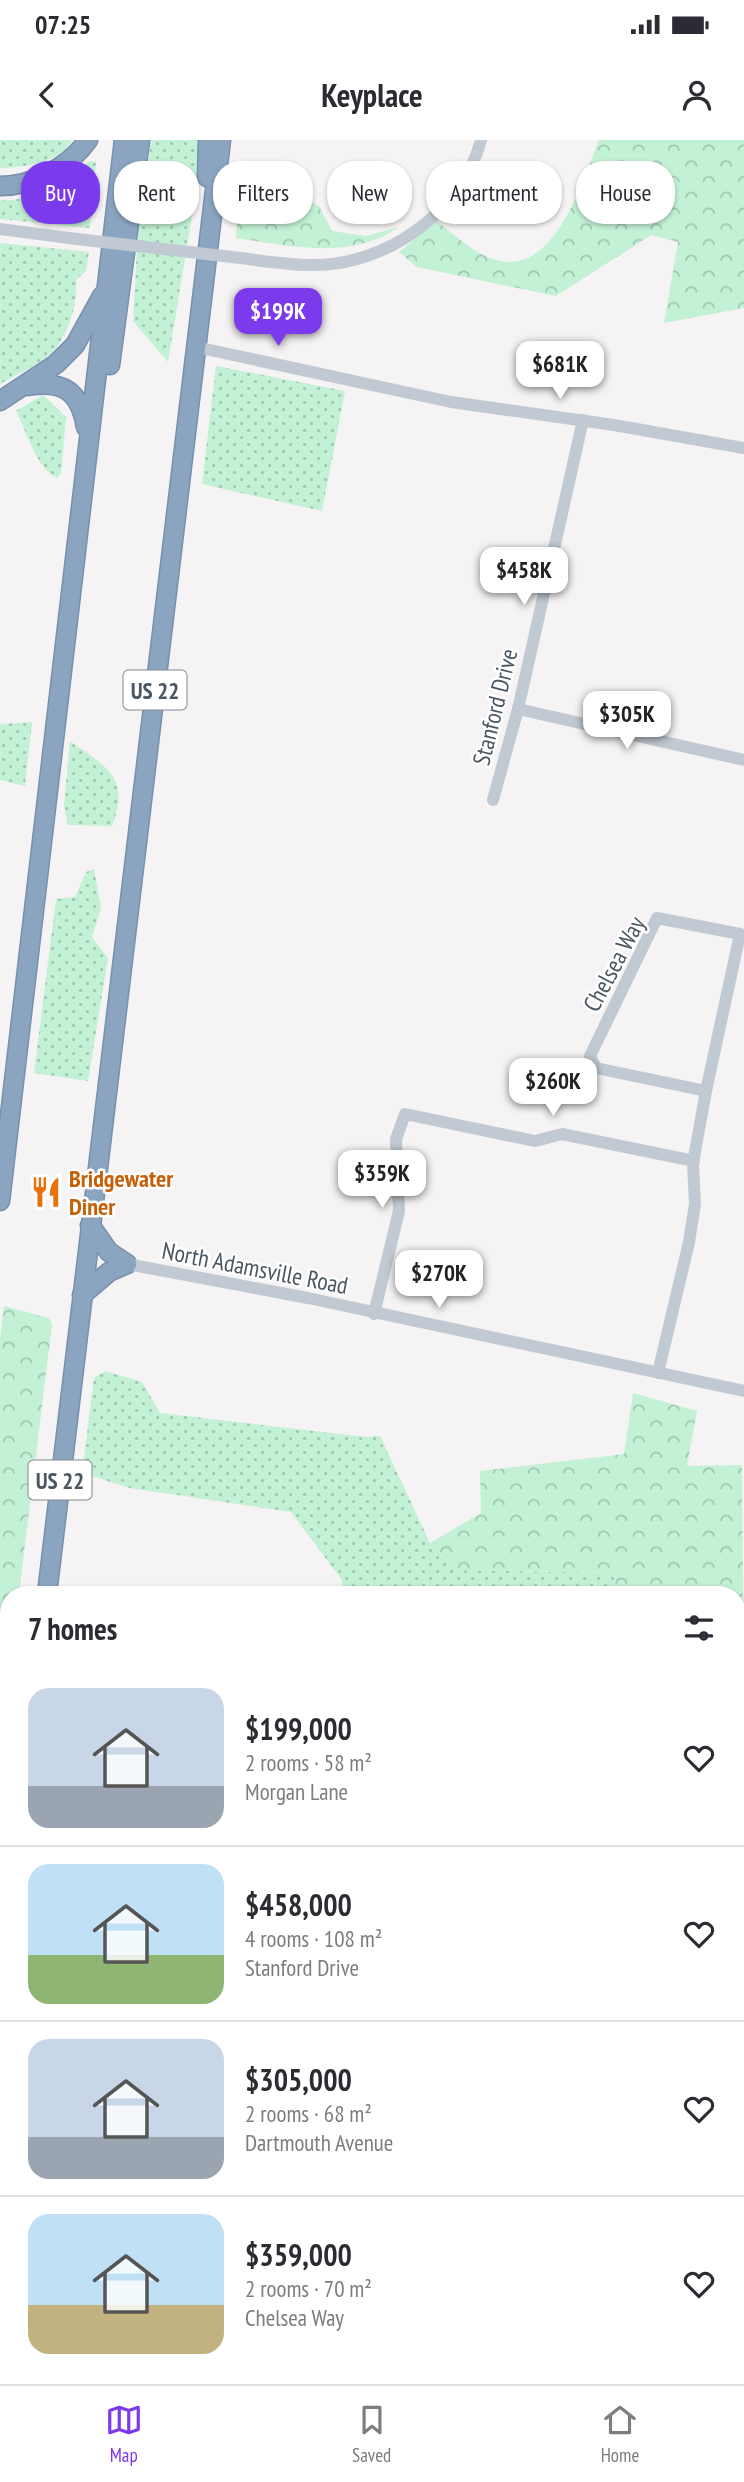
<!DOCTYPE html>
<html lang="en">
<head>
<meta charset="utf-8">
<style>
	:root { --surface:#fff; --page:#f7f7f7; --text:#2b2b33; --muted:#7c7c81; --line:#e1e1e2; --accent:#7c3aed }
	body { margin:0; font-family:"PT Sans Narrow",sans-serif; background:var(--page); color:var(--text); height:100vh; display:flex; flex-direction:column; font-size:26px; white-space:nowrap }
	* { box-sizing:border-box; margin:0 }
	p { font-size:23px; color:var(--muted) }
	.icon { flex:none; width:38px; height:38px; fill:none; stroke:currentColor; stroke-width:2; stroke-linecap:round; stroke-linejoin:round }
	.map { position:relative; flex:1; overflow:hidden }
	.sheet { position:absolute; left:0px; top:1446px; width:746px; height:800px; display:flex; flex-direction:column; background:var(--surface); border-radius:28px 28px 0 0; box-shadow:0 2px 5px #0004 }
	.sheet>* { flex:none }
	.guide { position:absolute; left:21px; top:21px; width:704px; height:63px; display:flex; gap:14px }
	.price { position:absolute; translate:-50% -60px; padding:0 16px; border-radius:14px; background:#fff; color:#222; font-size:23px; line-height:46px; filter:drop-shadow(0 2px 4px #0008) }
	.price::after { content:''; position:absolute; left:50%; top:42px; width:21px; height:16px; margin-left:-10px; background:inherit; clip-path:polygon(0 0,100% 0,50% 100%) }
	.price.current { background:var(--accent); color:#fff }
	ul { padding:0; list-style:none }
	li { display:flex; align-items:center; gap:21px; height:175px; padding:0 28px }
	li+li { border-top:2px solid var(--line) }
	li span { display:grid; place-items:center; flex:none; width:196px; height:140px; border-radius:21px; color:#555 }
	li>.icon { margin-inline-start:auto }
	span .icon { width:84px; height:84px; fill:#fffc; stroke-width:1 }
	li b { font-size:30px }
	h2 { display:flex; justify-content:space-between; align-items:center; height:84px; padding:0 28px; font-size:30px }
	.pill { padding:0 24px; border-radius:28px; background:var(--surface); box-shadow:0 2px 5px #0004; font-size:24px; line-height:63px }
	.pill.current { background:var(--accent); color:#fff }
	.status { display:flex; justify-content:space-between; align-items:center; height:49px; padding:0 35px; background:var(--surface); direction:ltr }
	.status svg { height:19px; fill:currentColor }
	header { display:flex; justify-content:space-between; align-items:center; height:91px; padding:0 28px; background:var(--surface); font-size:32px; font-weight:700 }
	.tab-bar { display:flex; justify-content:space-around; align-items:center; height:98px; border-top:2px solid var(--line); background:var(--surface); font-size:19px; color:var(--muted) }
	.tab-bar a { display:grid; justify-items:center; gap:4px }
	.tab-bar .current { color:var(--accent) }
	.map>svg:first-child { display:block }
	.grass { fill:url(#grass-dots) }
	.forest { fill:url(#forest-crowns) }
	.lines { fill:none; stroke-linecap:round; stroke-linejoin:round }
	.highway-casing { stroke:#7690ad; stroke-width:21 }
	.minor { stroke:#c1cad2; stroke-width:12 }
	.highway { stroke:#8ba5c1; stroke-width:18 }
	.minor-bridge { stroke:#c1cad2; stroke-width:12 }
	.labels { text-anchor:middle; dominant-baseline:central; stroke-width:5; stroke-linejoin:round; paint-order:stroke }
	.shield { fill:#fff; stroke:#808990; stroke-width:2 }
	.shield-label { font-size:23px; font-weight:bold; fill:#4a5661 }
	.street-label { font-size:24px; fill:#4a5661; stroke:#fff }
	.food-label { font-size:24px; font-weight:bold; fill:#c56008; stroke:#fff; text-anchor:start }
</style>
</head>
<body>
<div class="status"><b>07:25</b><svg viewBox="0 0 49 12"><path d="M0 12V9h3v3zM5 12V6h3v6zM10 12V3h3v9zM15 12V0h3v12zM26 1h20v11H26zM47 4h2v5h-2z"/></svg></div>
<header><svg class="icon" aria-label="back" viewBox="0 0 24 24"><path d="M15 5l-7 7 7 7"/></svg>Keyplace<svg class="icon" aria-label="person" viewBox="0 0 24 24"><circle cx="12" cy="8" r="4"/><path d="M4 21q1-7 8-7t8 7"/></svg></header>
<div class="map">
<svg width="744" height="2244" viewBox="0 0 744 2244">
	<defs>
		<pattern id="grass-dots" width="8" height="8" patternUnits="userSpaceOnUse" patternTransform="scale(1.75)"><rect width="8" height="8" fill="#c3f1d5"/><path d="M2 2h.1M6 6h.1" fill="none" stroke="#a0c6b0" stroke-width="1.8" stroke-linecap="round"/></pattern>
		<pattern id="forest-crowns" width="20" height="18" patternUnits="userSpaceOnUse" patternTransform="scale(1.75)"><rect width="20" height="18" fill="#c3f1d5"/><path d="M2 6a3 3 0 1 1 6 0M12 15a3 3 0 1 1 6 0" fill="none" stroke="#a0c6b0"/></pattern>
	</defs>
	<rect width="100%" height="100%" fill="#f5f3f3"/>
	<g class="grass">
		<path d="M0,0H72C61,22 23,28 0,28Z"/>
		<polygon points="151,0 200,0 198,39 168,222 133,181 138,92"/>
		<path d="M90,21L96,22L90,88L0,79V60C33,63 65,39 90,21Z"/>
		<path d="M0,103L89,112L86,131L76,140C78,162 70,189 56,208C48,220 14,236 0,244Z"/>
		<polygon points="216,226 345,251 322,371 202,344"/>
		<path d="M43,255L66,277L61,333L57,338C36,328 27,292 16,271Z"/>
		<polygon points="32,582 25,646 0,640 0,584"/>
		<path d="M70,601C106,626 131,638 112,686L68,685L64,665Z"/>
		<polygon points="94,729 101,768 92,797 108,818 88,941 34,933 56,759 75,757 86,732"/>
		<polygon points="105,1231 142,1242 160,1273 366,1297 380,1296 430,1403 457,1430 615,1433 614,1454 341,1454 342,1440 291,1372 130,1348 82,1333 94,1238"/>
	</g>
	<g class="forest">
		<path d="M599,0H744V168L664,183L678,102L651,95L556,156L417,127L399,112L437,81C455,95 474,114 496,120C555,137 582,41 599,0Z"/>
		<path d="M264,43L319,66L332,91L366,96L399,87C350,121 291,106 236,98L239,50Z"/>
		<polygon points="4,1166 49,1178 52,1184 19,1454 9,1454 9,1540 0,1612 0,1198"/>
		<polygon points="633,1253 697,1271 687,1326 742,1325 744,1555 737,1554 737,1454 614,1454 615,1433 457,1430 430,1403 481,1373 480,1331 624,1314"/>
	</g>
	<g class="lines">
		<defs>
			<g id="highway">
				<polyline points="207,37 208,0"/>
				<path d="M0,46C33,46 69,27 88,0"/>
				<polyline points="110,225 140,0"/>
				<path d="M28,246C63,240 80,251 86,287"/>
				<polyline points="0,261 56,224 75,205 102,156"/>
				<polyline points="0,1061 124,0"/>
				<polyline points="90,1085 109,1112 127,1124"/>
				<polyline points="82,1155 109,1132 127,1124"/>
				<polyline points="47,1454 221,0"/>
				<polyline points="0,1866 9,1788"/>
			</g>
		</defs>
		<use href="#highway" class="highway-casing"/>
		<g class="minor">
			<polyline points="0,89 77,99"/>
			<path d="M232,117C258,120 285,125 312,125C386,126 462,72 481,0"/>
			<polyline points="196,207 451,262 614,285 744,308"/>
			<polyline points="518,569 744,620"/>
			<polyline points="493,660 518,569 583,280"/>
			<polygon points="657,778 740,794 706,951 596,928 590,916"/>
			<polyline points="127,1124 308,1158 744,1251"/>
			<polyline points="374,1174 399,1071 396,999 405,974 535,1001 562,994 694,1021"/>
			<polyline points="658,1233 689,1102 695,1064 693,1023 706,951"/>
			<polyline points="737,1891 744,1893"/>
			<polyline points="737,2009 744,2010"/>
			<polyline points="713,2236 744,2243"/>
		</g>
		<use href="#highway" class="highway"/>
		<polyline class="minor-bridge" points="77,99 232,117"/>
	</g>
	<defs>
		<symbol id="restaurant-bare" viewBox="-9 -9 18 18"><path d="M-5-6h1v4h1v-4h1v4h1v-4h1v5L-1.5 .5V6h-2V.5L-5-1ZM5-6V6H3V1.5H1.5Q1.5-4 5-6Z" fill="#e8710a" stroke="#fff" stroke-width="2.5" paint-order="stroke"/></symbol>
	</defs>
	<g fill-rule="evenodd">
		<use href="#restaurant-bare" x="24" y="1030" width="44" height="44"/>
	</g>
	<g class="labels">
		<g class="shield">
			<rect x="123.5" y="530.5" width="63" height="39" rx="5"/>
			<rect x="28.5" y="1320.5" width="63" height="39" rx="5"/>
		</g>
		<g class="shield-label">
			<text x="155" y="550">US 22</text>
			<text x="60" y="1340">US 22</text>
		</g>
		<g class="street-label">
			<text transform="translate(495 567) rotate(-76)">Stanford Drive</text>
			<text transform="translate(614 824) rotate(-62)">Chelsea Way</text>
			<text transform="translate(255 1128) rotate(11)">North Adamsville Road</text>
		</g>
		<g class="food-label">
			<text x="69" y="1038">Bridgewater<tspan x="69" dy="28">Diner</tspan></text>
		</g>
	</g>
</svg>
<b class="price current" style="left:278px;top:208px">$199K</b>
<b class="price" style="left:560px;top:261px">$681K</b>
<b class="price" style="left:524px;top:467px">$458K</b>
<b class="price" style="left:627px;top:611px">$305K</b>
<b class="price" style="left:553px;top:978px">$260K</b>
<b class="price" style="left:382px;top:1070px">$359K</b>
<b class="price" style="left:439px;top:1170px">$270K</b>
<div class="guide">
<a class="pill current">Buy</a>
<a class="pill">Rent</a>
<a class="pill">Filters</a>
<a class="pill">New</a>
<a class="pill">Apartment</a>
<a class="pill">House</a>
</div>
<section class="sheet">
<h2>7 homes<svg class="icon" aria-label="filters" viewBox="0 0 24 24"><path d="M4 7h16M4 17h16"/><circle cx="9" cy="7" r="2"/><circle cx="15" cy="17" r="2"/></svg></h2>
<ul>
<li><span style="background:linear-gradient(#c9d6e8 70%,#9aa5b1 0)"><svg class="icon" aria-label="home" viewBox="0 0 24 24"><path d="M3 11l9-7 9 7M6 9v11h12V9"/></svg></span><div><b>$199,000</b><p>2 rooms · 58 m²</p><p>Morgan Lane</p></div><svg class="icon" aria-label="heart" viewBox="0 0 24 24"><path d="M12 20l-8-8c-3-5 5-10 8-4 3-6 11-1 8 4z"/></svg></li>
<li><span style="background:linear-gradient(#bfe0f5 65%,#8fb573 0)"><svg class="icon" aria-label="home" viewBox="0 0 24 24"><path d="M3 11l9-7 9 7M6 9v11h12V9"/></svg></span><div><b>$458,000</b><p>4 rooms · 108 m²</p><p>Stanford Drive</p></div><svg class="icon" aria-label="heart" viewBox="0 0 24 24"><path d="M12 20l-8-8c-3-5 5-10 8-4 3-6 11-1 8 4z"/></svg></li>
<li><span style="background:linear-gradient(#c9d6e8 70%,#9aa5b1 0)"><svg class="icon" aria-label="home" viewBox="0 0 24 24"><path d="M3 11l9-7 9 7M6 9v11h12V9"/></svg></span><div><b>$305,000</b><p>2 rooms · 68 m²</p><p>Dartmouth Avenue</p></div><svg class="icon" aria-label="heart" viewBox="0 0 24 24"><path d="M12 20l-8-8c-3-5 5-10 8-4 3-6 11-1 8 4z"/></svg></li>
<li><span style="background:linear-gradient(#bfe0f5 65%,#c2b280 0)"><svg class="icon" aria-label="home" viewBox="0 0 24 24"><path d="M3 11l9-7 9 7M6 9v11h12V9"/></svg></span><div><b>$359,000</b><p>2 rooms · 70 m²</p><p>Chelsea Way</p></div><svg class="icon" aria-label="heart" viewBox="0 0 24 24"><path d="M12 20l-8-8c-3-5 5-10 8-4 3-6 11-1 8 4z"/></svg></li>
</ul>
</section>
</div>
<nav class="tab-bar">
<a class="current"><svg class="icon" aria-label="map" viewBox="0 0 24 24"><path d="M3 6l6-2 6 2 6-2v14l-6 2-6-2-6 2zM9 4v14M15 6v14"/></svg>Map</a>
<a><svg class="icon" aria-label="saved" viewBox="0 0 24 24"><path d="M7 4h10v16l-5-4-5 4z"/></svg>Saved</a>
<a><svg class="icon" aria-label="home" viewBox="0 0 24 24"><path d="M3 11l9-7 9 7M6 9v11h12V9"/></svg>Home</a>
</nav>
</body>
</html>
